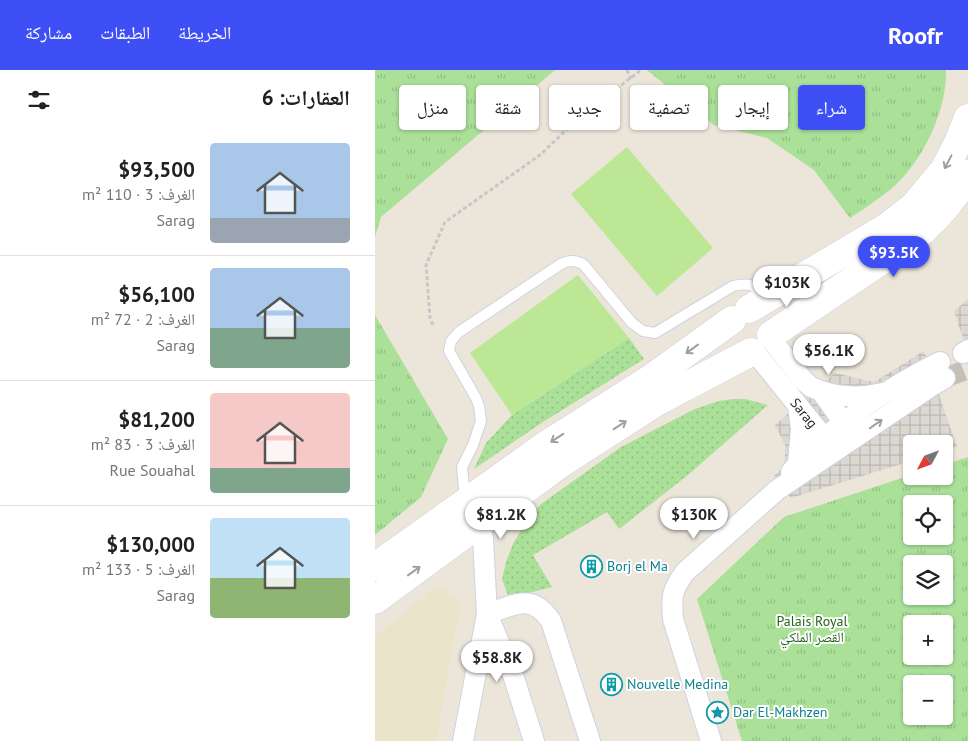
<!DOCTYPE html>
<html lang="ar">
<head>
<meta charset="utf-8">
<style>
	:root { --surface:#fff; --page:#f6f6f6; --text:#202124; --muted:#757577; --line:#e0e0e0; --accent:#3e4ff5 }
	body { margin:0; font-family:"PT Sans","Noto Naskh Arabic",sans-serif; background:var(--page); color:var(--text); direction:rtl; height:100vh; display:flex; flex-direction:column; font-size:19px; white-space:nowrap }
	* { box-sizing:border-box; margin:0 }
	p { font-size:16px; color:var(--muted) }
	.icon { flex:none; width:28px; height:28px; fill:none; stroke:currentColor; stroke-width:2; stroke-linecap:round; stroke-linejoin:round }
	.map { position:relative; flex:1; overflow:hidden; direction:ltr }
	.details { display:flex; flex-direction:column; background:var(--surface); width:375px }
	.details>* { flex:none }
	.guide { position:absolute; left:15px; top:15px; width:475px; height:45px; direction:rtl; display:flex; gap:10px }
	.needle { width:32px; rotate:229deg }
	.buttons { position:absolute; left:528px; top:365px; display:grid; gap:10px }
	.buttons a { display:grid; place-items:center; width:50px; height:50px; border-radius:5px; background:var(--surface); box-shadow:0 1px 4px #0004; font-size:25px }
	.price { position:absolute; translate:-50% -42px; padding:0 11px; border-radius:18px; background:#fff; color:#222; font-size:16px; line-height:32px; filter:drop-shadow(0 1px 2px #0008) }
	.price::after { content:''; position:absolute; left:50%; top:30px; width:15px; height:11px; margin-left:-8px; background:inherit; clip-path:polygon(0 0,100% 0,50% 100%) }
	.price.selected { background:var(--accent); color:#fff }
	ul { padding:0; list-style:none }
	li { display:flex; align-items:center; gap:15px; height:125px; padding:0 25px }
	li+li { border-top:1px solid var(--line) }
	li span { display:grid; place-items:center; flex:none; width:140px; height:100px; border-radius:5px; color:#555 }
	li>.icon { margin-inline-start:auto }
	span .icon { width:60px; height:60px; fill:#fffc; stroke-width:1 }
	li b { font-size:21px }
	h2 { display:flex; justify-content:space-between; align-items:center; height:60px; padding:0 25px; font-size:21px }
	.tag { padding:0 18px; border-radius:5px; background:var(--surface); box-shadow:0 1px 4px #0004; font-size:18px; line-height:45px }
	.tag.selected { background:var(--accent); color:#fff }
	header { display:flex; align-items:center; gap:30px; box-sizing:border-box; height:70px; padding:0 25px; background:var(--accent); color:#fff }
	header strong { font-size:24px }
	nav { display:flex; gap:28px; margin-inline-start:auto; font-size:18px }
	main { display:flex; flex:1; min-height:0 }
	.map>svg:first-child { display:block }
	.education { fill:#ece4ca }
	.grass { fill:url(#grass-dots) }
	.park { fill:url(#park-tufts); fill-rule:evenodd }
	.pitch { fill:#bce794 }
	.plaza { fill:url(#plaza-grid) }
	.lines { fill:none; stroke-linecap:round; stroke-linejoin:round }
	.minor-tunnel { stroke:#c4bfb7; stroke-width:20; stroke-dasharray:20 10; stroke-linecap:butt }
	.service-casing { stroke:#d0d2e1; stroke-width:12 }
	.minor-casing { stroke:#d0d2e1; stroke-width:22 }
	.secondary-casing { stroke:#d0d2e1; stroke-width:29 }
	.path { stroke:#c7c7c7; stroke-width:3; stroke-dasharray:4 2.5; stroke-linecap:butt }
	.service { stroke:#fff; stroke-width:10 }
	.minor { stroke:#fff; stroke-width:20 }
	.secondary { stroke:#fff; stroke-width:28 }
	.oneway { stroke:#9f9f9f }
	.labels { text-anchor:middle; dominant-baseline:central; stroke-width:4; stroke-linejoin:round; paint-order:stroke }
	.street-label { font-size:14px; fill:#292929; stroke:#fff }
	.culture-label { font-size:14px; fill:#0d838f; stroke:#fff; text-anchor:start }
	.park-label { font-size:14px; fill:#24631b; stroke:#fff }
</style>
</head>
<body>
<header>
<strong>Roofr</strong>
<nav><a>الخريطة</a><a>الطبقات</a><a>مشاركة</a></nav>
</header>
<main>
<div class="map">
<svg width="593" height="671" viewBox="0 0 593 671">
	<defs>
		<pattern id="grass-dots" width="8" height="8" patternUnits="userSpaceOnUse" patternTransform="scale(1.25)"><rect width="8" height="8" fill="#aae098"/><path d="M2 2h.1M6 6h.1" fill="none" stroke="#92c083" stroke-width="1.8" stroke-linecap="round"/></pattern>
		<pattern id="park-tufts" width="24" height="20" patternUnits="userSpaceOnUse" patternTransform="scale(1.25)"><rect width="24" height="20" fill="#aae098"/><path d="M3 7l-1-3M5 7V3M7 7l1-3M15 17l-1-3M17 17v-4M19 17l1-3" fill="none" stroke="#92c083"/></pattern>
		<pattern id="plaza-grid" width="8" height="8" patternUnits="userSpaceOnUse" patternTransform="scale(1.25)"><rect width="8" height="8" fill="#dbd8d1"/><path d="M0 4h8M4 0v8" fill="none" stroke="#bcb9b3"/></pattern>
	</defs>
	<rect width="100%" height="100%" fill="#ebe5da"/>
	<polygon class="education" points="62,516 86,530 61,671 0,671 0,567"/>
	<g class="grass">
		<polygon points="254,268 269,289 168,352 99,399 111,373 137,345"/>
		<polygon points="358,329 370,329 393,335 313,405 244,459 232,442 158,485 177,517 134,528 127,509 131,492 138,474 152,450 166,434 246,377 320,339 344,331"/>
	</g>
	<g class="park">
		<polygon points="0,0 180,0 6,147 0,167"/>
		<path d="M272,0H571C572,41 547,93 516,119C503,129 489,139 475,148L439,100L392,68L339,55Z"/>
		<polygon points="0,245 73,369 46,427 0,465"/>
		<path d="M593,387V671H367L322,529L409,447L536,405V406H569V395ZM536,434H569V466H536ZM536,494H569V526H536ZM536,554H569V586H536ZM536,614H569V646H536Z"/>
	</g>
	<g class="pitch">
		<polygon points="252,77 338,178 282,226 196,124"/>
		<polygon points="203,205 254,268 137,345 95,283"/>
	</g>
	<g class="plaza">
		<polygon points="593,229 593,283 579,241"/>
		<polygon points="549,281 582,377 569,381 569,374 536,374 536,391 416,428 399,406 407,398 410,390 410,375 400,355 460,303 499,312"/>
	</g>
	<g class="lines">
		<polyline class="minor-tunnel" points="570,308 593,299"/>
		<defs>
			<path id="service" d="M90,429L87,397L98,375L106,351L104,336L101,328L74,281L76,271L84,262L186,194C194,190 202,190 209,195L257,253L268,261L280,263L358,216C375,212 380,215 391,228"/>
			<g id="minor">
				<polyline points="395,268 428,310 436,317 446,321 476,363"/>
				<polyline points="379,281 458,379"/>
				<polyline points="588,283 593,280"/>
				<path d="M446,321C467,328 487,328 508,323"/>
				<polyline points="423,336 426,359 423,393"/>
				<path d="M416,402C449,361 517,315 565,292"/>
				<polyline points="88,671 112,544 108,469 104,452 99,444"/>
				<path d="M159,671L138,605L112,544C140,535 156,522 176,551L215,671"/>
				<path d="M336,671L298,549C296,526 297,520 310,502L402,420L558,315L570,308"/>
			</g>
			<g id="secondary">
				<polyline points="374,239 512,157 539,136 569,100 583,73 593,48"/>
				<path d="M396,265L534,172C558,153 578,132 593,104"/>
				<polyline points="0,497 171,375 275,309 357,250"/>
				<polyline points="0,530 185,394 283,331 376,282"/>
			</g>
		</defs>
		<use href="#service" class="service-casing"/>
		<use href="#minor" class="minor-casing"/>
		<use href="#secondary" class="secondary-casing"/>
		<g class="path">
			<polyline points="252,0 256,9"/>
			<polyline points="58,255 55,248 51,195 70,152 165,85 206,46 266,0"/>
		</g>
		<use href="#service" class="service"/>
		<use href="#minor" class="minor"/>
		<use href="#secondary" class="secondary"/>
	</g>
	<defs><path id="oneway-shaft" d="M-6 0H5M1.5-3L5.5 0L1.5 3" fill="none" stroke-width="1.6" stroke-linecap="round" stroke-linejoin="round" transform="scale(1.25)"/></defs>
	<g class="oneway">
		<use href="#oneway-shaft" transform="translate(573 92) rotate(118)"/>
		<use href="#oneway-shaft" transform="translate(317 279) rotate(144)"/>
		<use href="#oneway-shaft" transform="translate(501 354) rotate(-35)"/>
		<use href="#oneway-shaft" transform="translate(245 355) rotate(-33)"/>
		<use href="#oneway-shaft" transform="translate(182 368) rotate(147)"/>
		<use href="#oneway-shaft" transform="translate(39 501) rotate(-36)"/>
	</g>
	<defs>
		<symbol id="building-ring" viewBox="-11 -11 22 22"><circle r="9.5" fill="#fff" stroke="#0f9aa8" stroke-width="1.5"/><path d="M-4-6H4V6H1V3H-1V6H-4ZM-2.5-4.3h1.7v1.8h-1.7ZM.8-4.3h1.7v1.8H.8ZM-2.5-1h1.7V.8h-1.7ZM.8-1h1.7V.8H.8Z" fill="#0f9aa8"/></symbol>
		<symbol id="sight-ring" viewBox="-11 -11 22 22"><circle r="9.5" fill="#fff" stroke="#0f9aa8" stroke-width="1.5"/><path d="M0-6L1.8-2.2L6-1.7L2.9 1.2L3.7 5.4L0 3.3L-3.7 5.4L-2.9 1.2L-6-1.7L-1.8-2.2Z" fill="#0f9aa8"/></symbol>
	</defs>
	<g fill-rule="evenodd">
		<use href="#building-ring" x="204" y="484" width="25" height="25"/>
		<use href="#building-ring" x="224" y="602" width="25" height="25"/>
		<use href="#sight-ring" x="330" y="630" width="25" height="25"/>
	</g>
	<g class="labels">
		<g class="street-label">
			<text transform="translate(429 343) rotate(51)">Sarag</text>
		</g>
		<g class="culture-label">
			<text x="232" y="496">Borj el Ma</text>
			<text x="252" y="614">Nouvelle Medina</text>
			<text x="358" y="642">Dar El-Makhzen</text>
		</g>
		<g class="park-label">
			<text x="437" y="551">Palais Royal<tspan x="437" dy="16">القصر الملكي</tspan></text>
		</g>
	</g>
</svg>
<div class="buttons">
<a><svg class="needle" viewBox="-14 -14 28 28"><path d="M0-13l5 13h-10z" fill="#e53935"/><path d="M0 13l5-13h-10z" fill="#757577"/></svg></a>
<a><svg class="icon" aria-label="locate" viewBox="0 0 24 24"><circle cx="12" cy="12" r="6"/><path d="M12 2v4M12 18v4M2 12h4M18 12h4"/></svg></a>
<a><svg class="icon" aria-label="layers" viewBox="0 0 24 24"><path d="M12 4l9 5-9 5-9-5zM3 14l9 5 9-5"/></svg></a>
<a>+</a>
<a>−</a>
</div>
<b class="price selected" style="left:519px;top:208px">$93.5K</b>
<b class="price" style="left:412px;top:238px">$103K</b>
<b class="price" style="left:454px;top:306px">$56.1K</b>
<b class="price" style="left:126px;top:470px">$81.2K</b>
<b class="price" style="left:319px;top:470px">$130K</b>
<b class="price" style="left:122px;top:613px">$58.8K</b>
<div class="guide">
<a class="tag selected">شراء</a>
<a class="tag">إيجار</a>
<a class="tag">تصفية</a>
<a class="tag">جديد</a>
<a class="tag">شقة</a>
<a class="tag">منزل</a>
</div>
</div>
<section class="details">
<h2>العقارات: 6<svg class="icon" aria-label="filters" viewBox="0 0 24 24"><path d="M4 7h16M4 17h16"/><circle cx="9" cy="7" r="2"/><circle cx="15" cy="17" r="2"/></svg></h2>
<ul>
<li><span style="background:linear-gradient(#a9c7e8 75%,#9aa5b1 0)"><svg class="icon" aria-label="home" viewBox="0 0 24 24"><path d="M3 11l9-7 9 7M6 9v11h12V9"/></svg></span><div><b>$93,500</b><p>الغرف: 3 · 110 m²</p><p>Sarag</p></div></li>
<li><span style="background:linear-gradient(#a9c7e8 60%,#7fa58c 0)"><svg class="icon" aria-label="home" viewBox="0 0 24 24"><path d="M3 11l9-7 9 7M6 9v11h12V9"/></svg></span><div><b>$56,100</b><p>الغرف: 2 · 72 m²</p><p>Sarag</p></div></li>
<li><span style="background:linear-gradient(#f6c9c9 75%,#7fa58c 0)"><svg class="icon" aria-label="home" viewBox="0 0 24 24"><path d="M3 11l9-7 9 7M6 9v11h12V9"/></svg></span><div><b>$81,200</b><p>الغرف: 3 · 83 m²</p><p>Rue Souahal</p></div></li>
<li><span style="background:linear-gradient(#bfe0f5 60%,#8fb573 0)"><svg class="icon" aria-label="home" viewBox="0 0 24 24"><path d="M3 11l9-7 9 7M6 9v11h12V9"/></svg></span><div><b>$130,000</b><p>الغرف: 5 · 133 m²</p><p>Sarag</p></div></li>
</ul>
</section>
</main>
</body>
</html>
